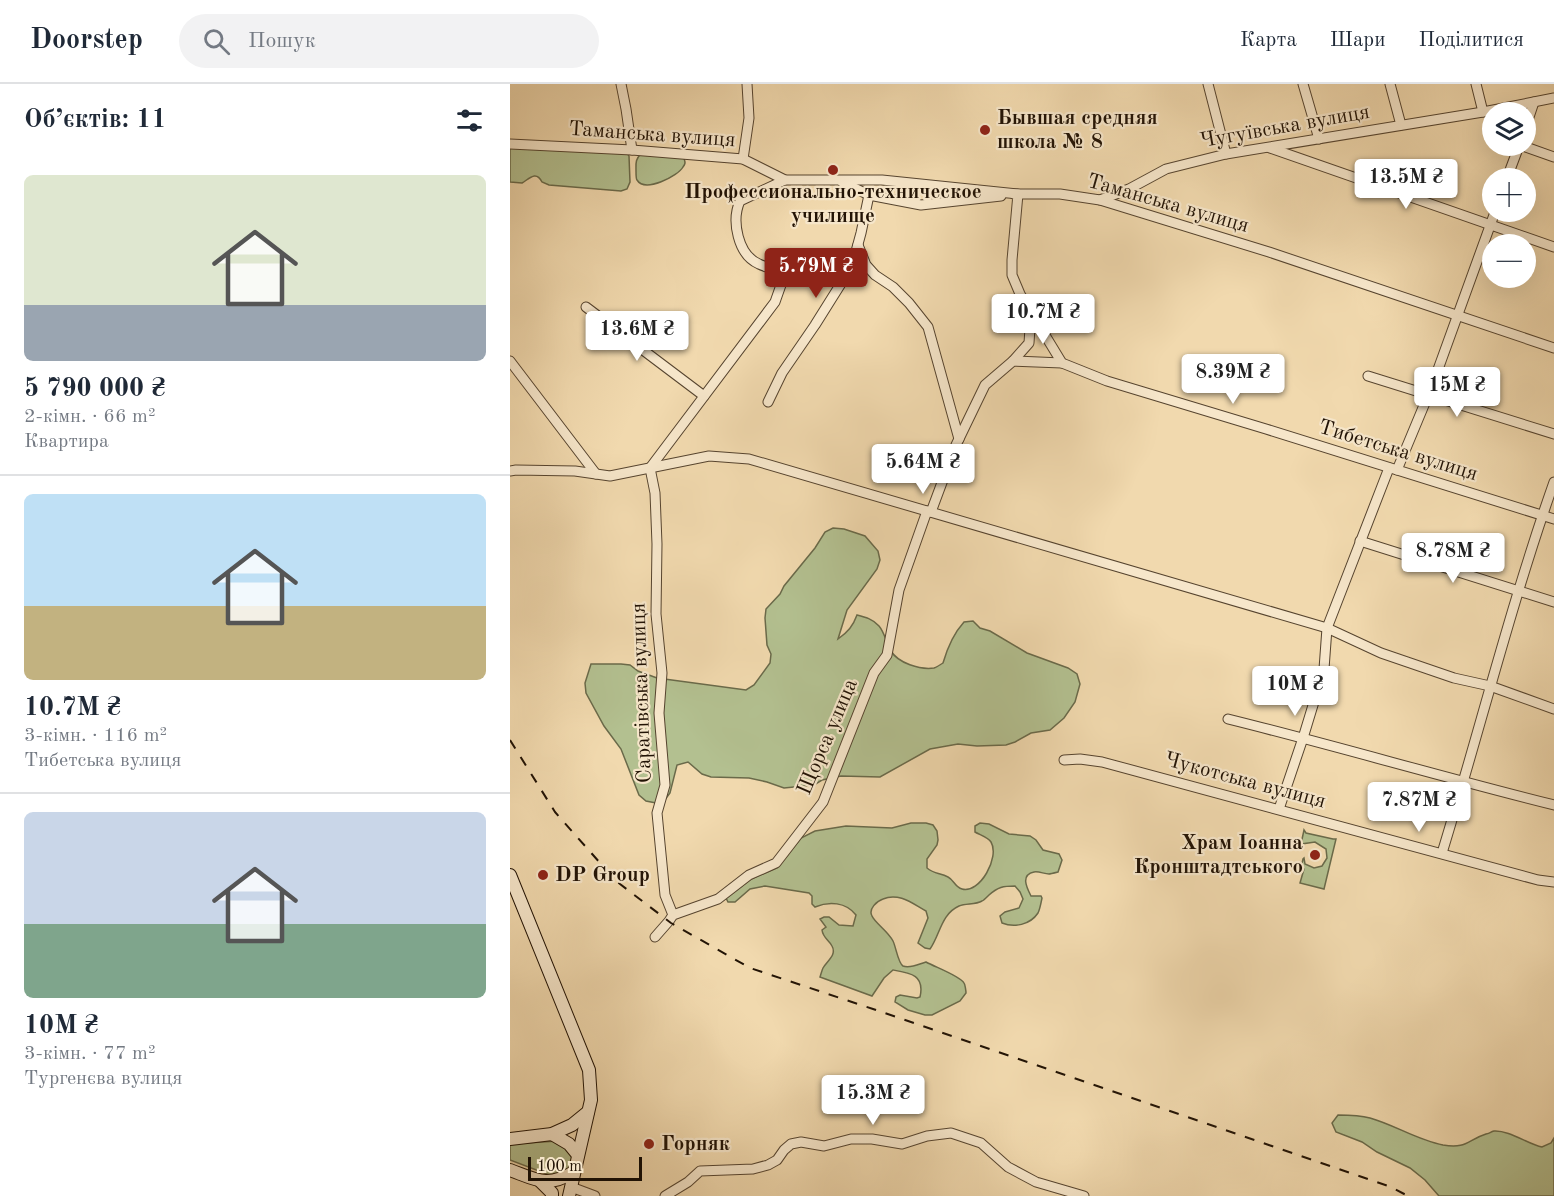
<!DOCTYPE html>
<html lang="uk">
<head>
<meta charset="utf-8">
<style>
	:root { --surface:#fff; --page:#f2f2f3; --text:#1f2937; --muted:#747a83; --line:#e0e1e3; --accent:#8f2418 }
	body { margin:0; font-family:"Old Standard TT",serif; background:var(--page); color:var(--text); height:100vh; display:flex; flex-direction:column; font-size:22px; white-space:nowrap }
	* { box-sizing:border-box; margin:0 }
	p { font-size:20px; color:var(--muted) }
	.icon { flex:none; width:33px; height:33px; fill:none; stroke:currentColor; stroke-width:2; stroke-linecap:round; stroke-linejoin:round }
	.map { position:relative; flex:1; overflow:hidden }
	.details { display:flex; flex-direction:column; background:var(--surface); width:510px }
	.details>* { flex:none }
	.buttons { position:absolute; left:972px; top:18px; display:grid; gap:12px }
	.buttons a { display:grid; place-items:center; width:54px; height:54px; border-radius:50%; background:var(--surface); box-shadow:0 6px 24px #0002; font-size:30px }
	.scale { position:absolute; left:18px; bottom:15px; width:114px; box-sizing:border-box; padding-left:6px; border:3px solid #221305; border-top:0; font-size:16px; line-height:21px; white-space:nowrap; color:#221305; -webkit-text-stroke:4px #f6e6ca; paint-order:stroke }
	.price { position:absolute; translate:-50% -51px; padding:0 14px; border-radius:6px; background:#fff; color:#222; font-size:20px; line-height:39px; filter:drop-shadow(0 2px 3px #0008) }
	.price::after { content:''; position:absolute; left:50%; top:36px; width:18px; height:14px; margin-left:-9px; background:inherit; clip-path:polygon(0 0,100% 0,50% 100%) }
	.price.selected { background:var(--accent); color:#fff }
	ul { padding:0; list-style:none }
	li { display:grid; align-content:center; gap:12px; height:318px; padding:0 24px }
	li+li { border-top:2px solid var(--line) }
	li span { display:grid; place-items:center; height:186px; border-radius:9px; color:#555 }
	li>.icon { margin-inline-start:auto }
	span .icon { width:108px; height:108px; fill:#fffc; stroke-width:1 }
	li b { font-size:26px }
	h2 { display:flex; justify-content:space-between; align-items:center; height:72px; padding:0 24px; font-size:26px }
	header { display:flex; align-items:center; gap:36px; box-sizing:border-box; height:84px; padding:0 30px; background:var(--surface); border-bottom:2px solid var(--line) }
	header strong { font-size:28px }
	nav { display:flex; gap:33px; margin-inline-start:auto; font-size:21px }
	.search { width:420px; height:54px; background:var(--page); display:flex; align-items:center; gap:15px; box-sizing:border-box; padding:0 21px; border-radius:33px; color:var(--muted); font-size:22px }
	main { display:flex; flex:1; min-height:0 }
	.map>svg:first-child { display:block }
	.green { fill:#b3c090; stroke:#6a6a4a; stroke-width:1.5 }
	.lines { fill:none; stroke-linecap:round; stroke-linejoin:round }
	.minor-casing { stroke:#56442f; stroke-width:11 }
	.secondary-casing { stroke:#221305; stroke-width:14 }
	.minor { stroke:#f6e6ca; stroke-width:9 }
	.secondary { stroke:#f6e6ca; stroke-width:12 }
	.rail { stroke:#221305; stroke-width:2; stroke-dasharray:10 10; stroke-linecap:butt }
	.poi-dot { fill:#8f2418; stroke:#f6e6ca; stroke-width:2 }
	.labels { text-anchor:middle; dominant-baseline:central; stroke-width:4.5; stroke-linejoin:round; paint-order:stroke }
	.poi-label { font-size:21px; font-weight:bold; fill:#221305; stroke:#f6e6ca; text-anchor:start }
	.street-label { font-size:21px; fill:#221305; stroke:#f6e6ca }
</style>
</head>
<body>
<header>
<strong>Doorstep</strong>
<div class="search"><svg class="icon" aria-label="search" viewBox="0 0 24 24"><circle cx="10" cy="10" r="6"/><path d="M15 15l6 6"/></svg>Пошук</div>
<nav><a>Карта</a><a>Шари</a><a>Поділитися</a></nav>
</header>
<main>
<section class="details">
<h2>Об’єктів: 11<svg class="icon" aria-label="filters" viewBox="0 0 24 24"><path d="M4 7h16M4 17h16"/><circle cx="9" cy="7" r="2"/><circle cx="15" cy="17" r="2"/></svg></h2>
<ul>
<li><span style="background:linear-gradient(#dfe7d0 70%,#9aa5b1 0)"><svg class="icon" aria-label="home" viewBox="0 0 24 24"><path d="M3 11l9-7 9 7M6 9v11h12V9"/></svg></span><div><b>5 790 000 ₴</b><p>2-кімн. · 66 m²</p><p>Квартира</p></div></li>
<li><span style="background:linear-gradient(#bfe0f5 60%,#c2b280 0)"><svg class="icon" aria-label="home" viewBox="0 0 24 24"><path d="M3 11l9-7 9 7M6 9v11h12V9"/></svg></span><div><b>10.7M ₴</b><p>3-кімн. · 116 m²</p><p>Тибетська вулиця</p></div></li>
<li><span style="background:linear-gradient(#c9d6e8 60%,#7fa58c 0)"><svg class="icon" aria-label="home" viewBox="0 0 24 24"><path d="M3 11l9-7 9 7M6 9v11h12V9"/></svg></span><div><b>10M ₴</b><p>3-кімн. · 77 m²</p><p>Тургенєва вулиця</p></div></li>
</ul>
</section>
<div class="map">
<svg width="1044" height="1112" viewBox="0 0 1044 1112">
	<rect width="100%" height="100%" fill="#f1d9ae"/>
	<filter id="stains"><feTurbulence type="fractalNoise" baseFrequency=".00333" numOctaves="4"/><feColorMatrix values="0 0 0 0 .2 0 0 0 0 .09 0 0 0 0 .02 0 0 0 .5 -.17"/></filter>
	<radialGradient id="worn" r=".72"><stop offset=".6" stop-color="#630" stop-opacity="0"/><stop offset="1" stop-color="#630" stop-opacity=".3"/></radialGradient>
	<g class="green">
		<path d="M0,63L117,69L119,72L120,98L117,105L111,107L39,101L32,98C26,86 19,95 12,99L0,98Z"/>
		<path d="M131,70L174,74C175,78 176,79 173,83C168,92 135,109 127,96C126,95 126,89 126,87C126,80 125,75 131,70Z"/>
		<path d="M323,444L334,445L355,452L368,467L370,476L367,485L337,526L328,555C338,548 343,542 347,531C355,533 363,535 369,542C375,549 376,559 381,567C388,579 410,586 424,584C427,583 430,581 433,579C437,565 444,549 454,538L463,537L470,544L480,547L517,569L558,584L567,590L570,600L565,618L554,634L540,646L521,649L505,658L496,661L467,662L448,660L420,665L370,693L331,692L312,696L304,701L274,704L257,698L239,694L201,693L192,690L178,678L167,681L160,709L154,717L146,719L136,717L129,711L111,665L94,642L76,609L75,599L81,580H111L120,581L128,587L147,594L236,606L244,601L260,579L261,570L257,561L255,534L256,525L270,510L274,502L305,464L315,448Z"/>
		<path d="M401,739H416L423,741L427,747L428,756L427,761L417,775V784C424,790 430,789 438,793C444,796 445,803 452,805C470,810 490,773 481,758C478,753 470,751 465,748V742L470,739L479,740L499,750L520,752L526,756L533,766L549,770L552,776L548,788C548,788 540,790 539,790C534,790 529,787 524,788C510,791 517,804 521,812H531L532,814C531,819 530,825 528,829C520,841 504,844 492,839L490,832L495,828L509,824L513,815L510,808L505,802C493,802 488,803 479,811C479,811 473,817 472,817C465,821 456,819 449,822C431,830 430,851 420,865L415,864L408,859L418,834L416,827C403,820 389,808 373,815C367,817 358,825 362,832C365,839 378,847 383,857C386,863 388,879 393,882C400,885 409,880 416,878C425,883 450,892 454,899C455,900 456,907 456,909L450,917L422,931H415L398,926L385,918L386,913L390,911L407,914L410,913C415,891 401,889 383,886L374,894L362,912L310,893C311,890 312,886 313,884C317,877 327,871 322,862C319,856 313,854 312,846L316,843L310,835L314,833H319L329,841L343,842L346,831C336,818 319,817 305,823L302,820V812L299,809L255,802L240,805L225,818H218L216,814L241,795L267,784L291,754L305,747L336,742L382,744Z"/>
		<polygon points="794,746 796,749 823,755 826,755 814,805 790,799 794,785 791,784 793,775 794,774 795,780 804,784 812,782 817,774 816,765 805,758 791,760"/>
		<path d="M828,1031C838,1031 849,1031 860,1034C885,1041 907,1056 933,1061C957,1065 957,1056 976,1050C981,1049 980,1048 984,1047C999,1046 1018,1060 1032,1063L1041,1059L1044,1054V1112H929L915,1096L900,1084L867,1068L852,1058L826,1048L822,1039Z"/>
		<polygon points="48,1057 62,1069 63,1077 59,1085 42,1092 0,1076 0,1060"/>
	</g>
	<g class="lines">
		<defs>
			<g id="minor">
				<polyline points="111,0 116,25 122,66"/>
				<polyline points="698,0 716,70"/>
				<polyline points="793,0 809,55"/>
				<polyline points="880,0 891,41"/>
				<polyline points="966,0 973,28"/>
				<polyline points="1016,42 1024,18"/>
				<polyline points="0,60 122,66 233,75 275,96 372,96 508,110 550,110 590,116 759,168 1044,264"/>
				<polyline points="1013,62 1044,73"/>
				<polyline points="760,64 1044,163"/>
				<polyline points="233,75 239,34 237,0"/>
				<polyline points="997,94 1009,62"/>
				<polyline points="332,98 359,111 411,121 491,112"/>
				<polyline points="504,110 508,110 502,176 502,191 510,210 552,279 597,297 756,345 1044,435"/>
				<polyline points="590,116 619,105 656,85 716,70 973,28 1044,14"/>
				<polyline points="348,161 356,181 365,191 383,203 399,219 418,243 449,355"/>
				<polyline points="76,223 194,312"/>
				<polyline points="0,277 86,390"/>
				<polyline points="503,277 519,259 521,229"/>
				<polyline points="858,292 1044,350"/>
				<polyline points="258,318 272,289 305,241 342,182 351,149 359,111"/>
				<polyline points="887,386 922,302 985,128"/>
				<polyline points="0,387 6,386 65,387 100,392 199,372 239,375 817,544 871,569 944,594 980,602 1044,625"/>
				<polyline points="421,428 446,361 475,301 503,277 552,279"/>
				<polyline points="850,457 1044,518"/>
				<path d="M718,635C827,662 935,694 1044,721"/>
				<polyline points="554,676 570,675 592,678 1028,796 1044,798"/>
				<polyline points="769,725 793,654 814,585 817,544 879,384"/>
				<path d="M932,769C970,645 1001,520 1044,398"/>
				<path d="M163,831L155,811L147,729L155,701L149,629L152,589L146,530L147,460L145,409L140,384L265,218L271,201V190C264,184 257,184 249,180C228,171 221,137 230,117L275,96"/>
				<polyline points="145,853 159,837 163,831 208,815 239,791 266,779 313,718 364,589 377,571 389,506 417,427"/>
				<polyline points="61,1103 85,1112"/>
				<polyline points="155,1112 178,1098 190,1087 243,1085 258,1081 267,1076 274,1066 281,1060 291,1058 314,1062 341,1055 362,1055 392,1060 417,1052 441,1049 471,1059 498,1083 526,1098 574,1112"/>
			</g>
			<g id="secondary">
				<polyline points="0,791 79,986 81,1016 59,1112"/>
				<polyline points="42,1050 59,1060 68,1071"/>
				<polyline points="0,1055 42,1050 62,1041 78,1028"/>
				<path d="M0,1086C27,1096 37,1104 64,1088"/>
				<polyline points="30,1097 42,1109 42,1112"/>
			</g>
		</defs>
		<use href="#minor" class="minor-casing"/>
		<use href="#secondary" class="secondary-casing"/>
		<use href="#minor" class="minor"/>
		<use href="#secondary" class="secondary"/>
		<polyline class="rail" points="0,656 45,728 106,797 161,839 240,884 363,925 881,1103 898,1112"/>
	</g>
	<g class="poi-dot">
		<circle cx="475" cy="46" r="6"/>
		<circle cx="323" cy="86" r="6"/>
		<circle cx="805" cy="771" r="6"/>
		<circle cx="33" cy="791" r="6"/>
		<circle cx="139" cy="1060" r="6"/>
	</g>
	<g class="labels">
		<g class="poi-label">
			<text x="487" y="34">Бывшая средняя<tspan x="487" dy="24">школа № 8</tspan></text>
			<text x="323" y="108" text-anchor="middle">Профессионально-техническое<tspan x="323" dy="24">училище</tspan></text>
			<text x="793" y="759" text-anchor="end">Храм Іоанна<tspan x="793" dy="24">Кронштадтського</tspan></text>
			<text x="45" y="791">DP Group</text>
			<text x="151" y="1060">Горняк</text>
		</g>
		<g class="street-label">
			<text transform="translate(775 43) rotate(-10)">Чугуївська вулиця</text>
			<text transform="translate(142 51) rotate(4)">Таманська вулиця</text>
			<text transform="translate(658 120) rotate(16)">Таманська вулиця</text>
			<text transform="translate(888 367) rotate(17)">Тибетська вулиця</text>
			<text transform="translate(132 609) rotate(-92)">Саратівська вулиця</text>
			<text transform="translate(318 653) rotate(-67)">Щорса улица</text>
			<text transform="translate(735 697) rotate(15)">Чукотська вулиця</text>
		</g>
	</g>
	<rect width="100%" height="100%" filter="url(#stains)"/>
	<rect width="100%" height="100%" fill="url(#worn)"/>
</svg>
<div class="buttons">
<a><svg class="icon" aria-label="layers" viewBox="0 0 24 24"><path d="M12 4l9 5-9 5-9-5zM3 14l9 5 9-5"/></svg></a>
<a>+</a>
<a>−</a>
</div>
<div class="scale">100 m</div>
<b class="price" style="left:896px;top:126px">13.5M ₴</b>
<b class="price selected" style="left:306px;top:215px">5.79M ₴</b>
<b class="price" style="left:533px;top:261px">10.7M ₴</b>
<b class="price" style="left:127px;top:278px">13.6M ₴</b>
<b class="price" style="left:723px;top:321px">8.39M ₴</b>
<b class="price" style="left:947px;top:334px">15M ₴</b>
<b class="price" style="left:413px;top:411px">5.64M ₴</b>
<b class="price" style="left:943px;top:500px">8.78M ₴</b>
<b class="price" style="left:785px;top:633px">10M ₴</b>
<b class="price" style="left:909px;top:749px">7.87M ₴</b>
<b class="price" style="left:363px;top:1042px">15.3M ₴</b>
</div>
</main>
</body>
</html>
